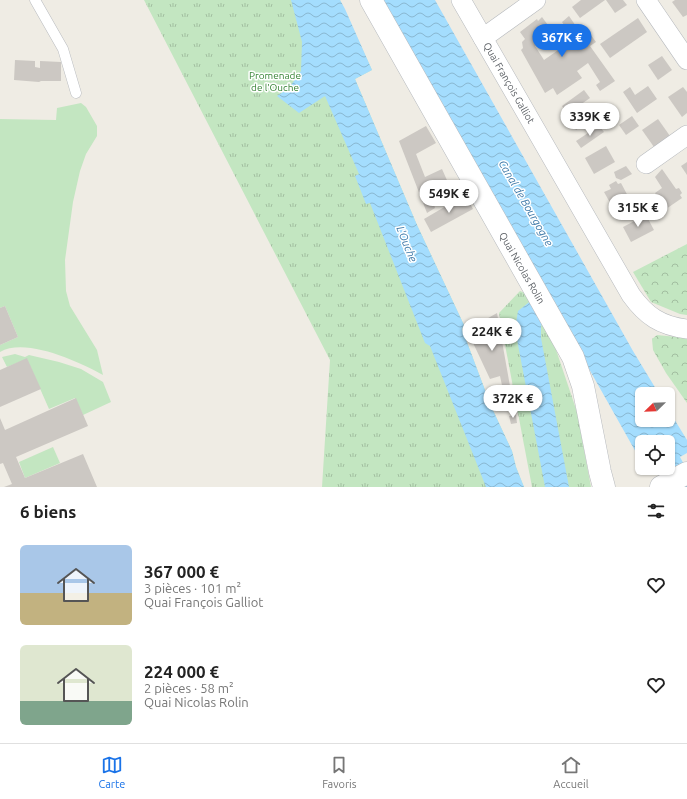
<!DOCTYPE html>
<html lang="fr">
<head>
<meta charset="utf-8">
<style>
	:root { --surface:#fff; --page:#f6f6f6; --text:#222; --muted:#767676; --line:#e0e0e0; --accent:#1a73e8 }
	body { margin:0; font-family:Ubuntu,sans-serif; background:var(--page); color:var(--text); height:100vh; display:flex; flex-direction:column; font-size:15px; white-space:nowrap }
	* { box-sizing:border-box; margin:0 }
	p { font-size:13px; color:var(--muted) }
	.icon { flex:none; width:22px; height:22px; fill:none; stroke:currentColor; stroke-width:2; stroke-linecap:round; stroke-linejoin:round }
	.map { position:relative; height:487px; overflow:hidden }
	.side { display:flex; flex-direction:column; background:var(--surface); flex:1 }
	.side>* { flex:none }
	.needle { width:26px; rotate:247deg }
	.fabs { position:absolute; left:635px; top:387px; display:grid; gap:8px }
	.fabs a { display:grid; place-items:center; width:40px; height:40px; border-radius:6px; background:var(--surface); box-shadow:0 1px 3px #0004; font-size:20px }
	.price { position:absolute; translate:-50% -34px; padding:0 9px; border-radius:14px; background:#fff; color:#222; font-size:13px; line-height:26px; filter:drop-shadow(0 1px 2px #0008) }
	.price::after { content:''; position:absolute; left:50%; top:24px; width:12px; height:9px; margin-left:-6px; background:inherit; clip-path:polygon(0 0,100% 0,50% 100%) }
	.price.on { background:var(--accent); color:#fff }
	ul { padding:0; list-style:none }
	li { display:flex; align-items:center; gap:12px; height:100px; padding:0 20px }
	li span { display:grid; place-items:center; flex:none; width:112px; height:80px; border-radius:6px; color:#555 }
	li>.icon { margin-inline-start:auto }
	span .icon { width:48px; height:48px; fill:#fffc; stroke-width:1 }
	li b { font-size:17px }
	h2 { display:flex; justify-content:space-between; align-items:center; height:48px; padding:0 20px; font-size:17px }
	.tabs { display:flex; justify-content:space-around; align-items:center; height:56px; border-top:1px solid var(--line); background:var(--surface); font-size:11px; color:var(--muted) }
	.tabs a { display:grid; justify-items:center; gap:2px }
	.tabs .on { color:var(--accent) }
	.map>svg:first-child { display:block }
	.grass { fill:#c3e6c1 }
	.forest { fill:url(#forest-crowns) }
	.park { fill:url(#park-tufts) }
	.water { fill:url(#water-waves) }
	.building { fill:#ccc8c3 }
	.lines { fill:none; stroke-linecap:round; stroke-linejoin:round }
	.service-casing { stroke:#b7babe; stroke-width:11 }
	.minor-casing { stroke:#b7babe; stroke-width:20 }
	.tertiary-casing { stroke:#b7babe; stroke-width:23 }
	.service { stroke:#fff; stroke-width:10 }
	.minor { stroke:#fff; stroke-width:19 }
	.tertiary { stroke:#fff; stroke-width:22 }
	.labels { text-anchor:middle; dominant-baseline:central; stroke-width:3; stroke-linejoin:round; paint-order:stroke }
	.park-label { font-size:10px; fill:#368335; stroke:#fff }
	.street-label { font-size:10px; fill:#5c6065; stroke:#fff }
	.water-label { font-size:11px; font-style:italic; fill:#3e79a8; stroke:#fff }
</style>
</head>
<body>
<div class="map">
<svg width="687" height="487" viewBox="0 0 687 487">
	<defs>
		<pattern id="forest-crowns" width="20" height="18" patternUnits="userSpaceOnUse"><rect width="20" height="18" fill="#c3e6c1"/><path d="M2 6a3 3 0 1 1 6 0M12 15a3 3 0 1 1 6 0" fill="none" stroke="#a2bea0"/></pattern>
		<pattern id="park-tufts" width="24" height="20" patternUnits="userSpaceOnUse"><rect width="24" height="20" fill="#c3e6c1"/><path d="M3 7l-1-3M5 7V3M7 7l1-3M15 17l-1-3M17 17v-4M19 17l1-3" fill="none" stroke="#a2bea0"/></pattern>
		<pattern id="water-waves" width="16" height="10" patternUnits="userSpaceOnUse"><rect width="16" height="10" fill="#a4ddfe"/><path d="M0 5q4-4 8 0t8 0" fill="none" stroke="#89b7d1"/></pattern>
	</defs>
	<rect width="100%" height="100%" fill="#efece4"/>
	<g class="grass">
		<path d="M81,103L86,107L97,126V136L86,154L80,171L73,202L65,260L66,291L70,306L97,350L103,375C79,362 26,337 0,352V345L18,337L5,306L0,308V119L56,120L57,108Z"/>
		<polygon points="15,354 25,357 29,355 59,362 81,369 103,382 111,402 83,415 75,398 49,409 27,359 7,367 2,357"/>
		<polygon points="53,447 60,463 25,478 19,462"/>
	</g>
	<g class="forest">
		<polygon points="687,244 687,315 680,314 651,302 633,272"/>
		<polygon points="657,335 687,338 687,403 666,373 653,350 652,339"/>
	</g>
	<g class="park">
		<polygon points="144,0 340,0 372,70 355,79 417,225 464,325 462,329 491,406 512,451 516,467 524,487 322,487 330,360"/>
		<polygon points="520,291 532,296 547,323 577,412 591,487 532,487 499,313"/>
	</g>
	<g class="water">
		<polygon points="291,0 340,0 345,9 372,70 355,79 417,225 464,325 462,329 491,406 512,451 516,467 524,487 486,487 430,346 425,343 370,203 366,204 355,176 359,174 325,96 299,113 277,96 289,88 301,71 302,42"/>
		<polygon points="381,0 435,0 633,351 659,394 642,394 642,420 668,420 668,409 687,440 687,453 680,457 687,470 687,487 680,487 668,467 668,442 642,442 642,463 557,312 543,317 541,327 541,338 569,487 545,487 515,329 518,311 533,299"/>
	</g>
	<g class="building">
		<polygon points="581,0 605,0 580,18 572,7"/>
		<polygon points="606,0 623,0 627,5 615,13"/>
		<polygon points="675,0 687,0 687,15 683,17 672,2"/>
		<polygon points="569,16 582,35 588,31 596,42 590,46 615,81 600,91 596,85 600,82 588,63 577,71 582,78 557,95 553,88 545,93 521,50 523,48 522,42 525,39 520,32 537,19 538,21 542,17 553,32 548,35 548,37 535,46 544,60 574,39 562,22"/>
		<polygon points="638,18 647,32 610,58 600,44"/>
		<polygon points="662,56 672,70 658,80 648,65"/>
		<polygon points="15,60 35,61 35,67 40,68 40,61 61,62 61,81 41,81 39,82 14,80"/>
		<polygon points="648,86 657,99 637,113 623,92 630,87 635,95"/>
		<polygon points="683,87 687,92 687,113 682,117 668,97"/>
		<polygon points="584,90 590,98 580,105 584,112 572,121 562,106"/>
		<polygon points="589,115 591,119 576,130 573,126"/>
		<polygon points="632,116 639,126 626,135 619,125"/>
		<polygon points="658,119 670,136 654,147 642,130"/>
		<polygon points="426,126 436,143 416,154 425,177 442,169 450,187 432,197 435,208 427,213 399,141"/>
		<polygon points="600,127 604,132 581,148 576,141 594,129 595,130"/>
		<polygon points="606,146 615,162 594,174 585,158"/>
		<polygon points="687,162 687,175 681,166"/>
		<polygon points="626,166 632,174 621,180 616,178 614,172"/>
		<polygon points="662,169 676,189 679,188 682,193 680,195 682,198 666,209 655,193 662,188 655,177"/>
		<polygon points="616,181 618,184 621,183 630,200 613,208 604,192 611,189 609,185"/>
		<polygon points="465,195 473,209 431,232 424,219"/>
		<polygon points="646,215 654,230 631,242 623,227"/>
		<polygon points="5,306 18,337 0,345 0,308"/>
		<polygon points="497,313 513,403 506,404 500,376 490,379 467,330"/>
		<polygon points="27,358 41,389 0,407 0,370"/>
		<polygon points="76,398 88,426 16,457 25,478 83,454 97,487 4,487 12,484 3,463 0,464 0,418 5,430"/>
		<polygon points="516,415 517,423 511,424 509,416"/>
	</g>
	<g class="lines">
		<defs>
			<polyline id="service" points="35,0 63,49 76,93"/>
			<g id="minor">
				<path d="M461,0L631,295C646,316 661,326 687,329"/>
				<polyline points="646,0 687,60"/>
				<polyline points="483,38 536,0"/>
				<polyline points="646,164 687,135"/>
			</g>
			<g id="tertiary">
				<polyline points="371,0 573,357 583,386 600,472 604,487"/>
				<polyline points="661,487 687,473"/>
			</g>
		</defs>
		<use href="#service" class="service-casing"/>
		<use href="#minor" class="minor-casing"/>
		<use href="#tertiary" class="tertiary-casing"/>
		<use href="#service" class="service"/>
		<use href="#minor" class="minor"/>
		<use href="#tertiary" class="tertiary"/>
	</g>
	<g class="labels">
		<g class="park-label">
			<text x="275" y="75">Promenade<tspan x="275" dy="12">de l'Ouche</tspan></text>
		</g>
		<g class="street-label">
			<text transform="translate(509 83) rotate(60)">Quai François Galliot</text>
			<text transform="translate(522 268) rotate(60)">Quai Nicolas Rolin</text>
		</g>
		<g class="water-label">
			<text transform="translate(526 203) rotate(60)">Canal de Bourgogne</text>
			<text transform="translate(407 244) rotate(68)">L'Ouche</text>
		</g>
	</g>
</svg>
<div class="fabs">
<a><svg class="needle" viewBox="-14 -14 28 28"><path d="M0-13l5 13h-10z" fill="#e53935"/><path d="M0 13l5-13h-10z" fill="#767676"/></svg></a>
<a><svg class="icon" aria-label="locate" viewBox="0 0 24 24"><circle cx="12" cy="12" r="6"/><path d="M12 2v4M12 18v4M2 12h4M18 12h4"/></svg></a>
</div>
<b class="price on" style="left:562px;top:58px">367K €</b>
<b class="price" style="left:590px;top:137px">339K €</b>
<b class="price" style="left:449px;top:214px">549K €</b>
<b class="price" style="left:638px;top:228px">315K €</b>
<b class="price" style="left:492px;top:352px">224K €</b>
<b class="price" style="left:513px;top:419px">372K €</b>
</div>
<section class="side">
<h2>6 biens<svg class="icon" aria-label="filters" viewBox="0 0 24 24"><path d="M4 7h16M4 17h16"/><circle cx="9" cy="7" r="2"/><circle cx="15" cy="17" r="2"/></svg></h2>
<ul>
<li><span style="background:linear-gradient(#a9c7e8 60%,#c2b280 0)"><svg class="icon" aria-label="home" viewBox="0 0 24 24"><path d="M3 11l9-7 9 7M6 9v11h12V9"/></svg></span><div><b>367 000 €</b><p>3 pièces · 101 m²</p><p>Quai François Galliot</p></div><svg class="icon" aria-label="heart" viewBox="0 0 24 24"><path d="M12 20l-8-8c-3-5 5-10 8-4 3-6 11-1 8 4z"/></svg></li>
<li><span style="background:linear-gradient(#dfe7d0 70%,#7fa58c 0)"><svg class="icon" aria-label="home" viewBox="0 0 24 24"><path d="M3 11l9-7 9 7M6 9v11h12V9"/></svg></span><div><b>224 000 €</b><p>2 pièces · 58 m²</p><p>Quai Nicolas Rolin</p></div><svg class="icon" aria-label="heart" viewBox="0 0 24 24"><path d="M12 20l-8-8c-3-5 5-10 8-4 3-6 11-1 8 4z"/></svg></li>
</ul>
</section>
<nav class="tabs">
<a class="on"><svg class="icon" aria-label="map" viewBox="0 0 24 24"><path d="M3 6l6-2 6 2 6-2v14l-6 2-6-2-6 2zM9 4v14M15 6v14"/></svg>Carte</a>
<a><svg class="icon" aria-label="saved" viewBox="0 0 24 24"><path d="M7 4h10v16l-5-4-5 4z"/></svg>Favoris</a>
<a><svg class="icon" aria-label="home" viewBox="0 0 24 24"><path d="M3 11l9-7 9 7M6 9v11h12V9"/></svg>Accueil</a>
</nav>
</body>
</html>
